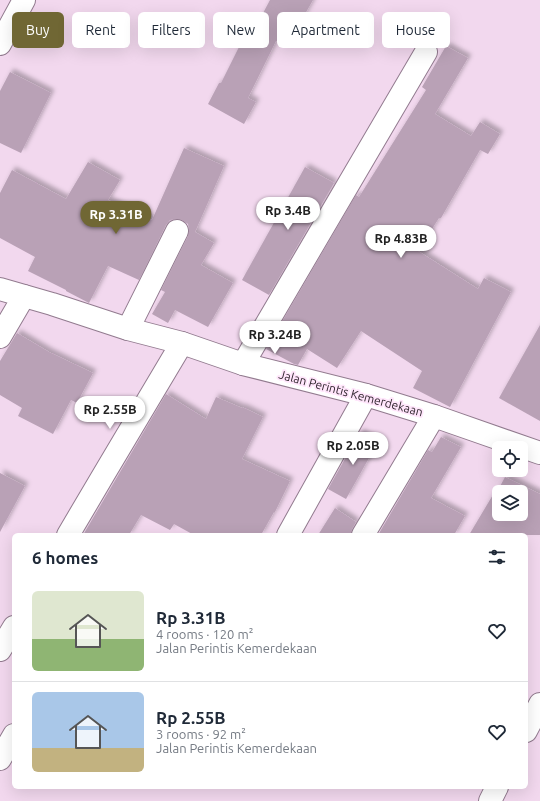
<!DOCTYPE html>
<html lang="en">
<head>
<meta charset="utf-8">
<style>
	:root { --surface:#fff; --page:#f6f6f7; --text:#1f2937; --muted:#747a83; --line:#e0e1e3; --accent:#706734 }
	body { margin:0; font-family:Ubuntu,sans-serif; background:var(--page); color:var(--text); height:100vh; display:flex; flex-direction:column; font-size:15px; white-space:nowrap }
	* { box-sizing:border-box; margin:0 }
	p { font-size:13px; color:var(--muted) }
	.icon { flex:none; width:22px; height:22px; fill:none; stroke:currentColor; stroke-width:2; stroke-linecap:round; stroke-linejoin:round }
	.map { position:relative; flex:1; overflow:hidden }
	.sheet { position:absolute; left:12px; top:533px; width:516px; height:256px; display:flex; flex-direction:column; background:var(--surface); border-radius:6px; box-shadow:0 4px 16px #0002 }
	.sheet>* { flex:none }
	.banner { position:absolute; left:12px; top:12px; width:516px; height:36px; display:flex; gap:8px }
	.buttons { position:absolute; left:492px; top:441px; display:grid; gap:8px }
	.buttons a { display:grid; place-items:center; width:36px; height:36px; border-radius:6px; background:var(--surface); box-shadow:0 4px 16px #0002; font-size:20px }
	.price { position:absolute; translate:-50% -34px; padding:0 9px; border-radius:14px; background:#fff; color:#222; font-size:13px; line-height:26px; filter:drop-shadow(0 1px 2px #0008) }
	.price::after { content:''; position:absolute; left:50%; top:24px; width:12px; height:9px; margin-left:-6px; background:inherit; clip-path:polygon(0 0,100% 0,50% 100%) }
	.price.selected { background:var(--accent); color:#fff }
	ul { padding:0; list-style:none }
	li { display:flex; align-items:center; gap:12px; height:100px; padding:0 20px }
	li+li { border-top:1px solid var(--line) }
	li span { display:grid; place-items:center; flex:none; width:112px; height:80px; border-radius:6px; color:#555 }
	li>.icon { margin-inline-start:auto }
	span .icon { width:48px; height:48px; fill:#fffc; stroke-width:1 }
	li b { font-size:17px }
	h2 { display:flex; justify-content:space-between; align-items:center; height:48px; padding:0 20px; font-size:17px }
	.tag { padding:0 14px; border-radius:6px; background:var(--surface); box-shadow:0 4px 16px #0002; font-size:14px; line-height:36px }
	.tag.selected { background:var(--accent); color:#fff }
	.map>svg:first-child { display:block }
	.building { fill:#b9a1b6; fill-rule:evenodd; filter:url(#shadow) }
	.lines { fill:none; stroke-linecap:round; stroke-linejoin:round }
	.minor-casing { stroke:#927b8f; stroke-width:24 }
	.minor { stroke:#fff; stroke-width:22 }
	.labels { text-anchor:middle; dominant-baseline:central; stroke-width:3.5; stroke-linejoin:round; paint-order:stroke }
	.street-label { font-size:12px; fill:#2f252d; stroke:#ffe5fb }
</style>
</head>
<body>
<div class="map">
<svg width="540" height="801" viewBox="0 0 540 801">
	<defs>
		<filter id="shadow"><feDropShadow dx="3.5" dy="-3.5" stdDeviation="2" flood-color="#0004"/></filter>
	</defs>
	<rect width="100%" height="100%" fill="#f2d8ee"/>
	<g class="building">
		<polygon points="270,0 313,0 301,21 303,22 289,48 276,41 248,98 256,102 244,124 208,104 219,83 221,83 240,45 245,47"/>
		<polygon points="446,46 468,58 435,114 471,136 480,122 500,134 488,154 480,150 441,218 439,218 418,251 478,289 484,278 511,292 450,407 413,388 422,371 361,331 337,368 307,349 298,365 294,364 266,349 356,195 359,197 426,90 422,87"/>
		<polygon points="10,72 51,93 21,153 0,143 0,91"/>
		<polygon points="184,148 224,166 195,232 214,243 201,265 233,283 208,327 175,310 168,323 152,314 165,292 161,290 188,236 189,231 188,224 182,220 177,219 170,220 166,225 139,280 108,266 89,303 66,291 66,290 28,271 35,257 0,238 0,193 12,170 66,199 88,162 120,180 108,200 152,220"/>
		<polygon points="305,167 334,183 269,295 242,280"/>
		<polygon points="540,325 540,421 499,398"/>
		<polygon points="17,333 49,352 93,373 77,403 71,400 53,434 18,416 22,408 0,395 0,361"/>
		<polygon points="166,394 206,419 216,397 242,408 242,407 263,417 242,459 290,481 275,512 274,512 261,535 194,535 174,524 170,530 141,515 129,535 83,535"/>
		<polygon points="360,432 378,442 346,499 328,489"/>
		<polygon points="441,437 461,447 431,498 465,516 454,535 378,535 428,450 432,452"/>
		<polygon points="0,473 25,486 0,532"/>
		<path d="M505,477L540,494V535H469L494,493L496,494ZM499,492H521V514H499Z"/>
		<polygon points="335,508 356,522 352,529 351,535 318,535"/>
	</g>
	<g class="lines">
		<defs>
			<g id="minor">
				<polyline points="0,44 24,0"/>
				<polyline points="0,289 52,304 128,329 182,343 243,364 366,395 434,416 540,453"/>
				<polyline points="128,329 177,231"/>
				<polyline points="0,337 24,296"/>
				<polyline points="243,364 426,52"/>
				<polyline points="68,535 104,474 182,343"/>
				<polyline points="288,535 366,395"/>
				<polyline points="363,535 434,416"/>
				<polyline points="0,650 14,627"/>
				<polyline points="526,731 540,704"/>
				<polyline points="0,759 14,735"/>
				<polyline points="490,801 497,787"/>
			</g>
		</defs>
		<use href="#minor" class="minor-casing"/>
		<use href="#minor" class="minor"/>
	</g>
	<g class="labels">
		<g class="street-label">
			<text transform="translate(351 393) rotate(15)">Jalan Perintis Kemerdekaan</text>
		</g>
	</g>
</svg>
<div class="buttons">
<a><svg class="icon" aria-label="locate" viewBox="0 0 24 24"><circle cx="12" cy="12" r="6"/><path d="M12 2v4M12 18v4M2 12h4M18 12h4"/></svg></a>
<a><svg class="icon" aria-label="layers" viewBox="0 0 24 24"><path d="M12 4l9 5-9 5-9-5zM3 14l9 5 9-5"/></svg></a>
</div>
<b class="price" style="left:288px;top:231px">Rp 3.4B</b>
<b class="price selected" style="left:116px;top:235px">Rp 3.31B</b>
<b class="price" style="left:401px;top:259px">Rp 4.83B</b>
<b class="price" style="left:275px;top:355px">Rp 3.24B</b>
<b class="price" style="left:110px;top:430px">Rp 2.55B</b>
<b class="price" style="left:353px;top:466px">Rp 2.05B</b>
<div class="banner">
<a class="tag selected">Buy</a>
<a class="tag">Rent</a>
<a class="tag">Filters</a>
<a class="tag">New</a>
<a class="tag">Apartment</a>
<a class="tag">House</a>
</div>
<section class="sheet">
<h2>6 homes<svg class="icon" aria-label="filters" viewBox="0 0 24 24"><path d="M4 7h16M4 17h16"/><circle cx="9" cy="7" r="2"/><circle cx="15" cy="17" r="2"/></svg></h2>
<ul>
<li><span style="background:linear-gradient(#dfe7d0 60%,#8fb573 0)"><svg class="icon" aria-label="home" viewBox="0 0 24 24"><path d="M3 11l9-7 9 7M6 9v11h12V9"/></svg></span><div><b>Rp 3.31B</b><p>4 rooms · 120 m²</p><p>Jalan Perintis Kemerdekaan</p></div><svg class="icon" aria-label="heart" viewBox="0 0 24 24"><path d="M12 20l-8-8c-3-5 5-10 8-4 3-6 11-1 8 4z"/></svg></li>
<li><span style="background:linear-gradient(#a9c7e8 70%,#c2b280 0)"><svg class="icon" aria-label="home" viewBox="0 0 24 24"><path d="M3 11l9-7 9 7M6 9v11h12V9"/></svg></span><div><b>Rp 2.55B</b><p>3 rooms · 92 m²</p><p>Jalan Perintis Kemerdekaan</p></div><svg class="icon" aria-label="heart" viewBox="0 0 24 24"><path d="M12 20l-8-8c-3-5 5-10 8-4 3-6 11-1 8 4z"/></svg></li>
</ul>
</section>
</div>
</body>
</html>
